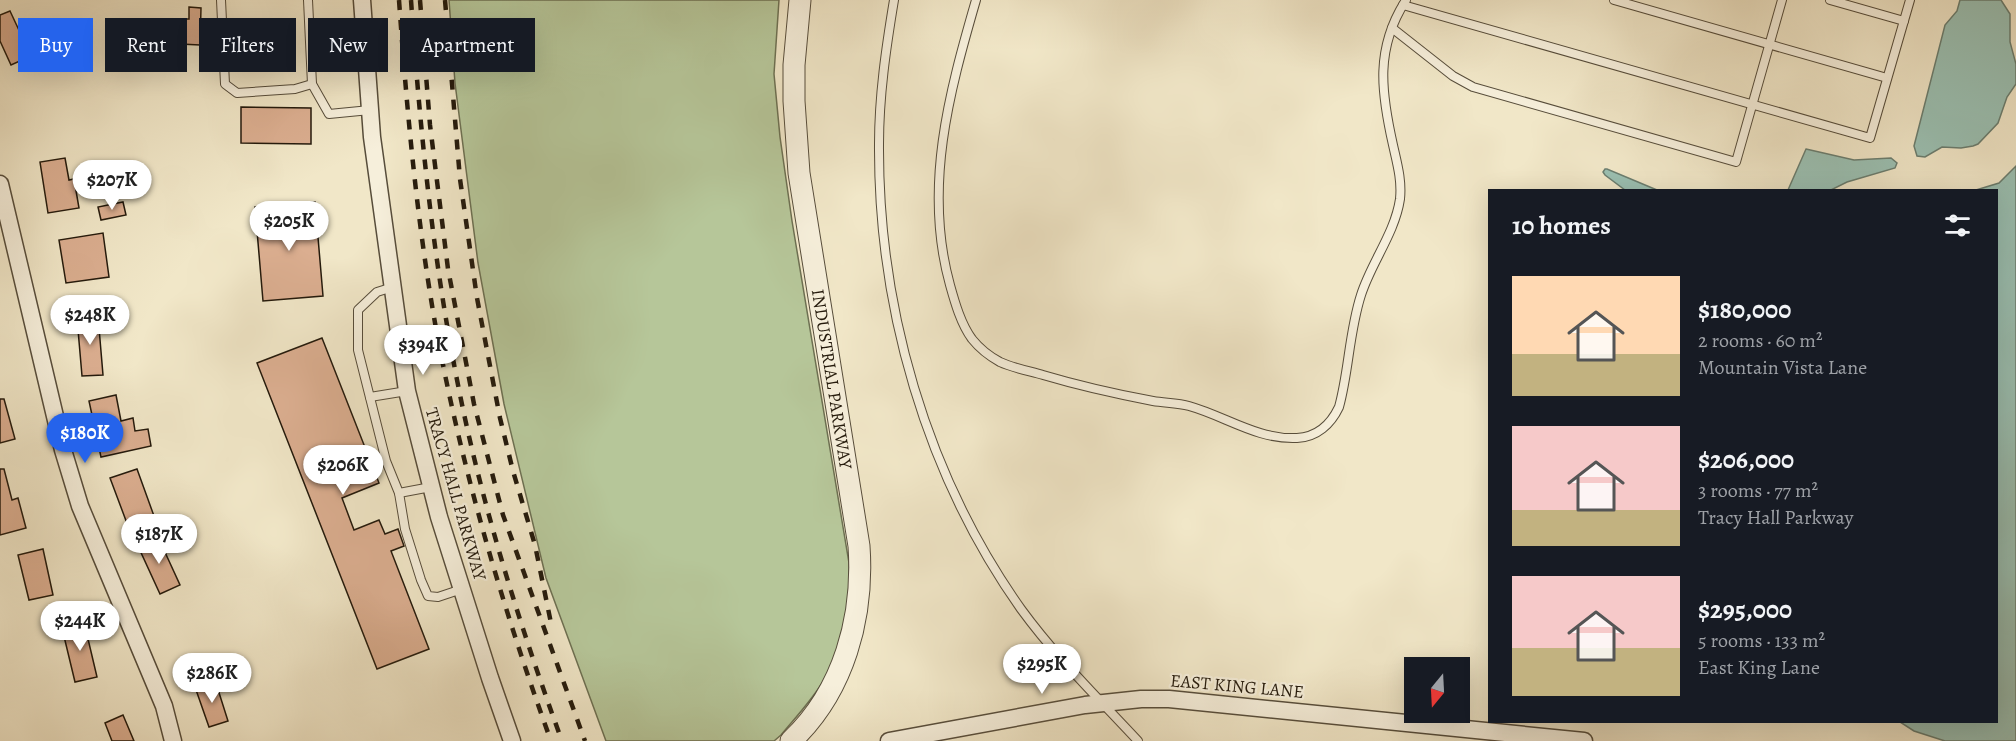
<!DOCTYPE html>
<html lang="en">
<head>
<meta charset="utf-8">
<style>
	:root { --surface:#171b24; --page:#20242c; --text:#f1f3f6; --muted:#9ea1a6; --accent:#2563eb }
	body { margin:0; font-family:Alegreya,serif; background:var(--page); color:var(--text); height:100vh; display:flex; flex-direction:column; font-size:22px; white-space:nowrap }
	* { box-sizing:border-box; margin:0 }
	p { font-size:20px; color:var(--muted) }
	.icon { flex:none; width:33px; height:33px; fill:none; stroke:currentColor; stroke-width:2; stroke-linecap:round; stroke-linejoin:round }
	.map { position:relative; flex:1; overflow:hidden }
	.side { position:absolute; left:1488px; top:189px; width:510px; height:534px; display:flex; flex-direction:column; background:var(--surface); border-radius:0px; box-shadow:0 6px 24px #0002 }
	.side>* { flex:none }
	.hud { position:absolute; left:18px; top:18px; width:570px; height:54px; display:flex; gap:12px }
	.needle { width:39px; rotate:198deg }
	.tools { position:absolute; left:1404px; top:657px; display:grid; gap:12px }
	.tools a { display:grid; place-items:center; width:66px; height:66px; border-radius:0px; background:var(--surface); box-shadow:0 6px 24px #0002; font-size:30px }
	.price { position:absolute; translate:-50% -51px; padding:0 14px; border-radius:21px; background:#fff; color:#222; font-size:20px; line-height:39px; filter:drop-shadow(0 2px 3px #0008) }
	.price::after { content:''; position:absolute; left:50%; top:36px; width:18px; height:14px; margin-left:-9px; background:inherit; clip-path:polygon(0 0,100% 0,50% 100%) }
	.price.active { background:var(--accent); color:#fff }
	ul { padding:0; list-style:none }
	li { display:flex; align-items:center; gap:18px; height:150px; padding:0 24px }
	li span { display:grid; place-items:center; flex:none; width:168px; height:120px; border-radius:0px; color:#555 }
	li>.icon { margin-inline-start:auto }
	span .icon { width:72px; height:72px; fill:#fffc; stroke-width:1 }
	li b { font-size:26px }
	h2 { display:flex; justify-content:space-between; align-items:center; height:72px; padding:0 24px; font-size:26px }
	.chip { padding:0 21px; border-radius:0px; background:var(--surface); box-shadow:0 6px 24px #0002; font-size:21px; line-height:54px }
	.chip.active { background:var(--accent); color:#fff }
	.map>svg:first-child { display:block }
	.green { fill:#b6c699; stroke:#6d7052; stroke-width:1.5 }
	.water { fill:#9bc0b2; stroke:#6b7e70; stroke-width:1.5 }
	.building { fill:#dbae90; stroke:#241a0c; stroke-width:1.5 }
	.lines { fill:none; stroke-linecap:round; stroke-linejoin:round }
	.service-casing { stroke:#574d3b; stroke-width:10 }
	.minor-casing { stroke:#574d3b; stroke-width:19 }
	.tertiary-casing { stroke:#574d3b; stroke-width:23 }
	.service { stroke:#f6efdb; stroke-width:8 }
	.minor { stroke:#f6efdb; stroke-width:16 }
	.tertiary { stroke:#f6efdb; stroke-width:21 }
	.rail { stroke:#241a0c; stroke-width:4.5; stroke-dasharray:10 10; stroke-linecap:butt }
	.labels { text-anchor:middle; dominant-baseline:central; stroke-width:4.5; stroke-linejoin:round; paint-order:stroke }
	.street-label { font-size:18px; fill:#241a0c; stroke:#f6efdb }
</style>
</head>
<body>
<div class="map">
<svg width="2016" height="741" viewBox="0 0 2016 741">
	<rect width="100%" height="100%" fill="#f1e7c8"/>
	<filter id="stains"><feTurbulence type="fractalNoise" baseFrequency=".00333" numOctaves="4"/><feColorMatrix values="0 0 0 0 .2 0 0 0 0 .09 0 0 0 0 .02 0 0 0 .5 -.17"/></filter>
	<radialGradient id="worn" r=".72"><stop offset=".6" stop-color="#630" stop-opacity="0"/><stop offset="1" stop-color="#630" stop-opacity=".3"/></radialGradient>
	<path class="green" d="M449,0H779L774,74L780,137L792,221L849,563C850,603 845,644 824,680C813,699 796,717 781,735L774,741H606L546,578L504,404L478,263L455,83Z"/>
	<g class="water">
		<polygon points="1960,0 2001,0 2010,14 2010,42 2016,64 2016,84 2007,97 1998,123 1978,144 1973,146 1961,148 1942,147 1925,157 1917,156 1914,146 1945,25 1957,11"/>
		<polygon points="1806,149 1854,160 1891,158 1897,163 1895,168 1847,182 1831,190 1788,190"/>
		<polygon points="2016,166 2016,741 1945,741 1914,731 1900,722 1996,722 1996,190 1976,190 1999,183"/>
		<polygon points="1605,169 1607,169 1657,190 1625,190 1605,175 1603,172"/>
	</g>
	<g class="building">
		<polygon points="189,7 201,8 200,45 180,44 181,19 189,19"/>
		<polygon points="10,11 31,56 11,65 0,41 0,15"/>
		<polygon points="241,107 311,108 311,144 241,143"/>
		<polygon points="65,158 69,180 74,179 79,208 48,213 40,162"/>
		<polygon points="123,202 126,215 101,220 98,207"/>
		<polygon points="315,202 323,296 263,301 255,207"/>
		<polygon points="103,233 109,277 66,283 59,240"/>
		<polygon points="98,316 103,375 82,376 77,318"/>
		<polygon points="322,338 379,483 342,498 354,530 379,520 385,534 398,529 404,546 391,551 429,649 377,669 257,363"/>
		<polygon points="116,395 121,421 133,418 135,431 148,429 151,446 101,457 89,401"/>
		<polygon points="0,399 4,399 15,439 0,443"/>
		<polygon points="0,469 4,469 12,500 18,498 26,528 0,535"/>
		<polygon points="137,469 154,516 128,526 110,478"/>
		<polygon points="158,537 180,585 160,594 138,546"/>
		<polygon points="43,549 53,595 29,600 18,555"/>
		<polygon points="84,622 97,677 75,682 62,628"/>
		<polygon points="215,680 228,721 209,727 195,687"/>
		<polygon points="123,715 134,741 112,741 105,723"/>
	</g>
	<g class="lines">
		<defs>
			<g id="service">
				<polyline points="221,0 225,84 237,93 295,89 312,84"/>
				<polyline points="308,0 312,84 329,114 370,110"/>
				<path d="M894,0C886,48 879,96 879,144C878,307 926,475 1021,609C1056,657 1098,698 1138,741"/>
				<path d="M976,0C949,93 923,188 950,285C955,303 961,324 972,339C980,349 989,356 1000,362C1013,368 1029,371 1043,375C1080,386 1116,394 1153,401C1165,403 1178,403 1189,406C1225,416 1258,440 1297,438C1317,437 1331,424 1339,407C1349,371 1349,332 1361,295C1371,263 1395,233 1400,199C1402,180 1397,163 1393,145C1381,92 1375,48 1406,0"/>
				<polyline points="1614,0 1887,78"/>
				<polyline points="1830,0 1904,21"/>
				<polyline points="1403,5 1870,138 1910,0"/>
				<polyline points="1392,28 1453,76 1473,87 1736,162 1782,0"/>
				<polyline points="393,287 377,292 358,310 358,350 386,461 399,493 405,529 421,580 428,596 438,597 462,589"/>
				<polyline points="370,397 407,391"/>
				<polyline points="399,493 431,487"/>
			</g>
			<g id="minor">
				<polyline points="362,0 372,137 407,391 439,517 490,678 512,741"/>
				<polyline points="0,184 63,450 80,506 164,706 173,741"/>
				<polyline points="889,741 1085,705 1141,699 1169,699 1584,741"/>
			</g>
			<path id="tertiary" d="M791,741C844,691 864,617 859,546L799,173L794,101V65L800,0"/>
		</defs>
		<use href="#service" class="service-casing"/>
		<use href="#minor" class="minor-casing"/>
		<use href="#tertiary" class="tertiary-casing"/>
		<use href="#service" class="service"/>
		<use href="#minor" class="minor"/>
		<use href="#tertiary" class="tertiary"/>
		<g class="rail">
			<path d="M399,0C407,112 417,224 437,334C463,473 503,609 551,741"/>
			<path d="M411,0C421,145 436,290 468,432C492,537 525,640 562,741"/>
			<polyline points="420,0 430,125 448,269 474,404 503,515 585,741"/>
			<polyline points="445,0 460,179 477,298 500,418 513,471 535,545 552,628"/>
		</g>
	</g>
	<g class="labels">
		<g class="street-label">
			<text transform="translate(832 379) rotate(81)">INDUSTRIAL PARKWAY</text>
			<text transform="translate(456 494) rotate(74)">TRACY HALL PARKWAY</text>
			<text transform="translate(1237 686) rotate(5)">EAST KING LANE</text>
		</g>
	</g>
	<rect width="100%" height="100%" filter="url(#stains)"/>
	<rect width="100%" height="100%" fill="url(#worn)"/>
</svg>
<div class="tools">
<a><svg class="needle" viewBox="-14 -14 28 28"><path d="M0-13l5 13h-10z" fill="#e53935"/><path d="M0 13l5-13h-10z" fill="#9ea1a6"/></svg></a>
</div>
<b class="price" style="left:112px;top:211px">$207K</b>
<b class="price" style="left:289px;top:252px">$205K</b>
<b class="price" style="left:90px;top:346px">$248K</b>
<b class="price" style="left:423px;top:376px">$394K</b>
<b class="price active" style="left:85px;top:464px">$180K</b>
<b class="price" style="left:343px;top:496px">$206K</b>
<b class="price" style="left:159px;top:565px">$187K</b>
<b class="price" style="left:80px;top:652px">$244K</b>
<b class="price" style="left:1042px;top:695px">$295K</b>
<b class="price" style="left:212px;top:704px">$286K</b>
<div class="hud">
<a class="chip active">Buy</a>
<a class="chip">Rent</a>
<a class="chip">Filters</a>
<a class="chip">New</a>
<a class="chip">Apartment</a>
</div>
<section class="side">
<h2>10 homes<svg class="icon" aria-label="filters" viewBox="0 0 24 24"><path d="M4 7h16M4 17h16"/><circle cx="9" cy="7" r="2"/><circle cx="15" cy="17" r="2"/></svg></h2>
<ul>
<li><span style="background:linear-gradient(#ffd9b3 65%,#c2b280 0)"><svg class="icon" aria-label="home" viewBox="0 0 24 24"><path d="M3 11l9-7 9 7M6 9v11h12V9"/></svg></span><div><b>$180,000</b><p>2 rooms · 60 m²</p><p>Mountain Vista Lane</p></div></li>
<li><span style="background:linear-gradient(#f6c9c9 70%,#c2b280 0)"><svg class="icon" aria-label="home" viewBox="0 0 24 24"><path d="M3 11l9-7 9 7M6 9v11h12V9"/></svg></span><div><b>$206,000</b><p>3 rooms · 77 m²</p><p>Tracy Hall Parkway</p></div></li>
<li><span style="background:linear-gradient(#f6c9c9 60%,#c2b280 0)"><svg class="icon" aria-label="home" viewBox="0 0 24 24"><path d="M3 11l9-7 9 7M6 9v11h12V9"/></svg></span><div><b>$295,000</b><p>5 rooms · 133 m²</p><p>East King Lane</p></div></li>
</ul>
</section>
</div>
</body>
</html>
